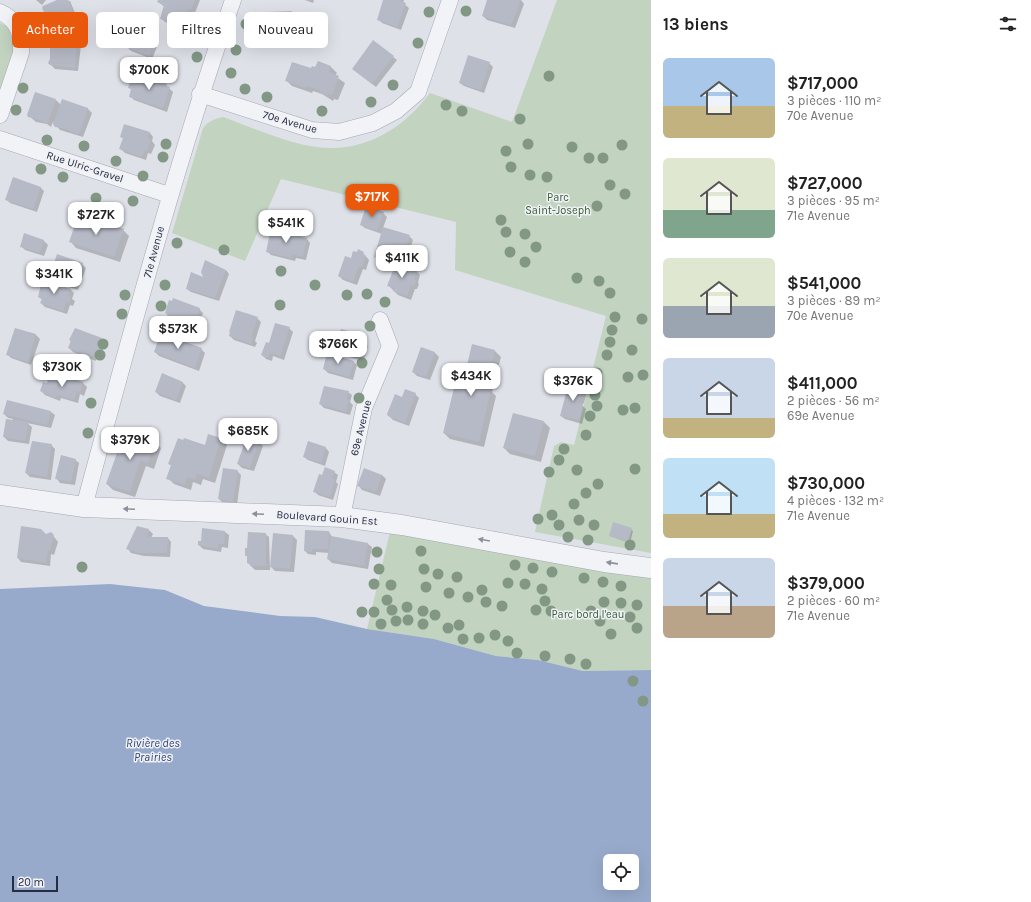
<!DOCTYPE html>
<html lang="fr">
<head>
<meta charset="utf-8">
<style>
	:root { --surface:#fff; --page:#f6f6f6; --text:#222; --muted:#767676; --accent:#ea580c }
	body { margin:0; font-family:Karla,sans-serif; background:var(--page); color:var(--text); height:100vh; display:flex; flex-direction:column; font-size:15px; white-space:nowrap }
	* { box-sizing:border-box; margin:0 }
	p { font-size:13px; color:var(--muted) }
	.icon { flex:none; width:22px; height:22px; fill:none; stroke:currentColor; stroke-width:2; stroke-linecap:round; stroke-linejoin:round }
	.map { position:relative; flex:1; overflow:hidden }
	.sheet { display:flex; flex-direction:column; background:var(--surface); width:380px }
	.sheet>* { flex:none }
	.hud { position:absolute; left:12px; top:12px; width:380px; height:36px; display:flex; gap:8px }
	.fabs { position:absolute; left:603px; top:854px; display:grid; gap:8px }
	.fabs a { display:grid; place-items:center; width:36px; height:36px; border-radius:6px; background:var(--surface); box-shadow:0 4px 16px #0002; font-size:20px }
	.scale { position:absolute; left:12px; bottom:10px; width:46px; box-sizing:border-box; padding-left:4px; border:2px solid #272d41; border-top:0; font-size:11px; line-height:14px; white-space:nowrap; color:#272d41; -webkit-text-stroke:3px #eff1f6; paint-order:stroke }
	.price { position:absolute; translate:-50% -34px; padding:0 9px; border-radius:8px; background:#fff; color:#222; font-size:13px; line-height:26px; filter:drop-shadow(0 1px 2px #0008) }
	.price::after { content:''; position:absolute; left:50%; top:24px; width:12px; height:9px; margin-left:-6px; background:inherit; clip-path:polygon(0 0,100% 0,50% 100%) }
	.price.current { background:var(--accent); color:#fff }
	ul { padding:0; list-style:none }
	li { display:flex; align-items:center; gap:12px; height:100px; padding:0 12px }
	li span { display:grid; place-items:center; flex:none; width:112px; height:80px; border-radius:6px; color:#555 }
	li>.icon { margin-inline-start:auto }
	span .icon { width:48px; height:48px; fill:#fffc; stroke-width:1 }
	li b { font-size:17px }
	h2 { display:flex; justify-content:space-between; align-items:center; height:48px; padding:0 12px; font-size:17px }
	.pill { padding:0 14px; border-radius:6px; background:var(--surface); box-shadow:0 4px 16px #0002; font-size:14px; line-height:36px }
	.pill.current { background:var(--accent); color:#fff }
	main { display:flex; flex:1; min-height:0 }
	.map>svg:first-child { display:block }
	.green { fill:#c2d3c0 }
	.water { fill:#98aacb; fill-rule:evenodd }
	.shadow { fill:#0003 }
	.building { fill:#b6bac6 }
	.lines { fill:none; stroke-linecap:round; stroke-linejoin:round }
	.minor-casing { stroke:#a4a7b3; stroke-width:17 }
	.tertiary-casing { stroke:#a4a7b3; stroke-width:21 }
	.minor { stroke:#f2f3f7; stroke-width:16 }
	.tertiary { stroke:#f2f3f7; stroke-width:20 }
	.tree { fill:#829885 }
	.oneway { fill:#8c909c }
	.labels { text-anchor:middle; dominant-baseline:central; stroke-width:3; stroke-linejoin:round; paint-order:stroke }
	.street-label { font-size:11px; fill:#272d41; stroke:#eff1f6 }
	.park-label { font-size:11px; fill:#365d34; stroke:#eff1f6 }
	.water-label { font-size:12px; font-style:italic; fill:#304576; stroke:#eff1f6 }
</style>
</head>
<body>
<main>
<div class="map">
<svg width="651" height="902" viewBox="0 0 651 902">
	<rect width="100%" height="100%" fill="#dfe1e9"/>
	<g class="green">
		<path d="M557,0H651V553L535,532L554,446L561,442L574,445L606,316L455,270L456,222L281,179L245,261L172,233L203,128C209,121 214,119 223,117C254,128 297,148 329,148C371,149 406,125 430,93L512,122Z"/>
		<polygon points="0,23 8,27 16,49 0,96"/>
		<polygon points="392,523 651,567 651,670 583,671 538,660 496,656 434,639 367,629"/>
	</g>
	<path class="water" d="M110,584L165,590L204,606L280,616L315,617L367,629L434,639L496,656L538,660L583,671L651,670V902H0V589ZM610,861H632V883H610Z"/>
	<g class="shadow">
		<polygon points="36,0 46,0 42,5"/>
		<polygon points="59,0 70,1 80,25 59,35 53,30"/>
		<polygon points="159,0 200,0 195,13 192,12 185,29 165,22 161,18 165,7 158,2"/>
		<polygon points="305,0 314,0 313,3"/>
		<polygon points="385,0 404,0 403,3 409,8 401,30 382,23 378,19"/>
		<polygon points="489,0 521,0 524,4 515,28 487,20 483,16"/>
		<polygon points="292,12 296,15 297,43 282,46 279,43 271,44 268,40"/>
		<polygon points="131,35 153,43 157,47 152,59 131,51 127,47"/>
		<polygon points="77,41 81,45 78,71 55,69 49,63 51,59"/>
		<polygon points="393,57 397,60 376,87 357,72"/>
		<polygon points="319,62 331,67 337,73 335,76 345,83 338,100 334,99 333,101 322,94 313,91 312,93 292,86 286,80 316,68"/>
		<polygon points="489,63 493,67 484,93 464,86 460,83"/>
		<polygon points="133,75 166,85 173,92 167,112 134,100 130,96 132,90 129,87"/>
		<polygon points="56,100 61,105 62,100 88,109 92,113 83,137 60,130 53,122 51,127 47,124 36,122 28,115"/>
		<polygon points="150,133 153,137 152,141 155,145 151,154 148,153 146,160 125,153 121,149 124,139 121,137"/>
		<polygon points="40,187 44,191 37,212 10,203 6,199"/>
		<polygon points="383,213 387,217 383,228 409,236 413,240 409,253 400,251 396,264 416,271 420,275 418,283 419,284 417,289 415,289 411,300 398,295 389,286 396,266 379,260 375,256 382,234 365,228 361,225"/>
		<polygon points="123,230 129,236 120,262 76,248 71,242"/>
		<polygon points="307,239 310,243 306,260 296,258 295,261 271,255 267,251"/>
		<polygon points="44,241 48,245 44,256 25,250 21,246"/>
		<polygon points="363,253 369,260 366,270 363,269 357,285 343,280 339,276"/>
		<polygon points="82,264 86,268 78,290 54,282 50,278"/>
		<polygon points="226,270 229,274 219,301 191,292 187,289"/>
		<polygon points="70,289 74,293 72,299 75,301 73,306 70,305 67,314 45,307 41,303 42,300 40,297"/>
		<polygon points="199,309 203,313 199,326 195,325 194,328 172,320 166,313"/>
		<polygon points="257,318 261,322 255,341 257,343 255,347 234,340 230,336"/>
		<polygon points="289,328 293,332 284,360 273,356 272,361 266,359 262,355 270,344"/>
		<polygon points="15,329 36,335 40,339 31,365 11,358 7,354"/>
		<polygon points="76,329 102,339 106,343 99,359 97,358 96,361 73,352 69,348 73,333"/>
		<polygon points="358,335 368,346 364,359 361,358 360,360 343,355 339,351 341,345 338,342"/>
		<polygon points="421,348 435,353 439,357 430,380 417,376 413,372"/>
		<polygon points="201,349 205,353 199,371 159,356 155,352"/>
		<polygon points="495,351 501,357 492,392 496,396 484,447 450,439 444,433 463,383"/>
		<polygon points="353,361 357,365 353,380 328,373 324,369"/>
		<polygon points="62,377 83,383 87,387 84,396 80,394 78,403 61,398 60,401 45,395 41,391 47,384 61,383"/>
		<polygon points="182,382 186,386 180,403 160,396 156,392"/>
		<polygon points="583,387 587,391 584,403 582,405 586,409 582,424 565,419 561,416"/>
		<polygon points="348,392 352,395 350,402 353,405 350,415 324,408 320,404"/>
		<polygon points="415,394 419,398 409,426 393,420 389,416 403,398"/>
		<polygon points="51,412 55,415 51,428 27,423 32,427 29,444 8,441 4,437 13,419 8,418 4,414"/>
		<polygon points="544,422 550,428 541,462 510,454 504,448"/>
		<polygon points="128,433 155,442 161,448 154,469 146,466 135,497 113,490 107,484 121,456"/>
		<polygon points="209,435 221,439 227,445 215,483 203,479 201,485 193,482 191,490 174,484 168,478 172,466 169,464 205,446"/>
		<polygon points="259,442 263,446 254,471 242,468 238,464"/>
		<polygon points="51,445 55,449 51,480 30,477 26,473"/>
		<polygon points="326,448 329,452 325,466 308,460 304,457"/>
		<polygon points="75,460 79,463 75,485 60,483 57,479"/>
		<polygon points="237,471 241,475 237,505 223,503 219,499"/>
		<polygon points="334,472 338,475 336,482 338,484 333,500 318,495 314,491 323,477"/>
		<polygon points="382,475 386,479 380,496 362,490 359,486"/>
		<polygon points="614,523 633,531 630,543 610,536"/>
		<polygon points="149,530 153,534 151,538 168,538 171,542 170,557 144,556 131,553 128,549"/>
		<polygon points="225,532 229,535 228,548 222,547 221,552 203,549 199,545"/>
		<polygon points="329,532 332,537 368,544 372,547 368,569 332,563 328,559 329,553 316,552 316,555 308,554 305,551"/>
		<polygon points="51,533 58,542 54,555 51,554 50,566 21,562 18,558 46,535"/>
		<polygon points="265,534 269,537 270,570 255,570 248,563 248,558 246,555"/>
		<polygon points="274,534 293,536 297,540 294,572 275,571 271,567"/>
	</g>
	<g class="building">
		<polygon points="57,0 68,0 77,21 54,32 50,28 48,19 42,8 43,6"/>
		<polygon points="158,0 195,0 191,10 188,9 182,26 160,19 164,5 157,2"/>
		<polygon points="383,0 399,0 406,3 397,27 377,20"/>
		<polygon points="487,0 521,0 511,25 482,16"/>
		<polygon points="292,11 294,39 277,43 277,39 267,40 265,12"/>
		<polygon points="130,34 153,42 149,56 126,47"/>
		<polygon points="53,37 77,40 75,68 50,65 48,63 50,59 50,39"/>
		<polygon points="373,40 394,56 372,84 352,69"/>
		<polygon points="468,55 490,62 481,90 459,83"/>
		<polygon points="318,61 331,66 329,72 339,76 332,95 328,93 327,96 319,93 320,90 307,86 306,88 285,81 292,62 311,68 312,66 315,67"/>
		<polygon points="133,74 167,84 166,86 170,87 163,108 129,97 131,89 128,88"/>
		<polygon points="35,92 56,99 48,123 46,124 42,121 28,117 27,115"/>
		<polygon points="62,99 88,108 80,133 77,134 67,129 55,127 53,124"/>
		<polygon points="124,124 150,132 148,138 151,140 147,151 145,150 142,157 119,149 123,138 120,137"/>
		<polygon points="13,177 41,187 33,209 5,200"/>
		<polygon points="366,206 384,212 377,231 360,225"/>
		<polygon points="79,214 124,229 114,257 69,242"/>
		<polygon points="383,227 410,235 405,250 396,248 392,262 374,257"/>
		<polygon points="271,228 307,238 303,257 292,254 291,258 266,252"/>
		<polygon points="24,233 44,240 40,253 20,247"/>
		<polygon points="358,249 364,252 363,254 366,256 362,267 359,266 353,282 338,276 345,256 351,258 353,251 357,252"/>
		<polygon points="57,254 83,263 74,287 49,278"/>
		<polygon points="205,260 226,270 215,298 186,289 191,272 203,277 201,272"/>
		<polygon points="396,263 417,271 414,279 416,280 414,286 411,285 407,296 393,291 394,288 387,286"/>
		<polygon points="42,280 71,289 68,296 71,297 69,303 66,302 63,311 40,303 42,299 38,297"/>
		<polygon points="173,298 200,308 195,323 191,322 190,324 167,317 168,314 165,313 169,300 172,301"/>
		<polygon points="236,310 258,317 251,337 253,338 251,344 229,336 230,332 229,332"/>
		<polygon points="275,323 290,327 280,356 270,353 268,358 261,355 266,342 269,343"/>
		<polygon points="15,328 36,334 28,362 6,355"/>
		<polygon points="75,328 102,338 96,356 93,355 92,358 68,348 71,341 69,340"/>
		<polygon points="341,329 359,334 358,338 364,341 360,355 357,355 356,357 338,351 340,343 337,342"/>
		<polygon points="161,333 202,348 195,368 154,352"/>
		<polygon points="472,344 495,350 486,388 491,389 479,442 443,433 456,380 463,382"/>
		<polygon points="421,347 435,352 426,377 412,372"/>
		<polygon points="327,353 354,361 349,377 323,369"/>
		<polygon points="162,373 183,382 176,400 155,392"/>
		<polygon points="62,376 83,382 80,393 77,391 74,400 57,395 56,398 40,391 43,382 47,383 48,378 60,381"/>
		<polygon points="569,382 584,386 578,403 583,404 579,420 560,416"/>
		<polygon points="324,386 349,391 347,399 349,400 346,412 319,404"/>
		<polygon points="405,389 416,393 405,423 388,416 387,414 395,394 402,397"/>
		<polygon points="7,400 51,411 47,425 3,414"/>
		<polygon points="513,413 544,421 535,456 503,448"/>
		<polygon points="6,419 29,422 25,441 3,437"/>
		<polygon points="127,432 155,441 148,463 140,461 130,492 106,484 117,453 120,454"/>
		<polygon points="208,434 221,438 209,478 197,474 195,480 187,477 185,485 166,479 171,465 168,464 178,438 183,440 184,438 205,445"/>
		<polygon points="247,436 259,441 250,468 237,464"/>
		<polygon points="32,441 52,444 47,477 25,473"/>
		<polygon points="308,441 326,447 321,463 303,457"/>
		<polygon points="61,455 76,459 71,482 55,479"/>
		<polygon points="325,467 335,471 332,478 335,479 330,497 313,492 319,474 322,475"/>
		<polygon points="223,468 238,470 233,502 218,499"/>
		<polygon points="364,468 382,475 376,492 357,486"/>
		<polygon points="613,522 632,528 628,542 609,536"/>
		<polygon points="21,526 41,529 46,534 51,532 54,535 50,551 48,551 46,563 17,558"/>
		<polygon points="137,526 149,529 147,537 168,537 167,553 139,553 126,549"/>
		<polygon points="202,528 225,531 224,544 218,544 218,549 198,545 198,541 201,541"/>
		<polygon points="305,530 329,531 328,549 313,549 312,552 304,551"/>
		<polygon points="248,532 266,533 266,566 250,566 250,564 247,563 247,556 245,556 245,548 247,548"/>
		<polygon points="273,533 293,535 290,569 270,567"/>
		<polygon points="331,536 368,543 364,566 327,559"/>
	</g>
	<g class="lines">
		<defs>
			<g id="minor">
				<path d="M0,12C18,20 22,35 21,53L0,115"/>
				<polyline points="200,94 312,130 339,132 373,123 396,111 418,92 450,0"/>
				<polyline points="0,139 169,195"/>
				<path d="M84,507C130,336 175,167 233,0"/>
				<polyline points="342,517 364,408 390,346 380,320"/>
			</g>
			<polyline id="tertiary" points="0,495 84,507 342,517 402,525 604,562 651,568"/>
		</defs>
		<use href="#minor" class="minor-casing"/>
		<use href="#tertiary" class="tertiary-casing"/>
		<use href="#minor" class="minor"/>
		<use href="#tertiary" class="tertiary"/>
	</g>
	<g class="tree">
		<circle cx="466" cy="11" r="5.5"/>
		<circle cx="429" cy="12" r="5.5"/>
		<circle cx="246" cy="24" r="5.5"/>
		<circle cx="418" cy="43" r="5.5"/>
		<circle cx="236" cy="50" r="5.5"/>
		<circle cx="197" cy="57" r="5.5"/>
		<circle cx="231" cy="73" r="5.5"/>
		<circle cx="549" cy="76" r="5.5"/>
		<circle cx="393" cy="85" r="5.5"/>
		<circle cx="23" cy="88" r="5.5"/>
		<circle cx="245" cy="89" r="5.5"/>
		<circle cx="267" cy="97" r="5.5"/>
		<circle cx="371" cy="102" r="5.5"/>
		<circle cx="446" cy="105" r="5.5"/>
		<circle cx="16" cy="110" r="5.5"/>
		<circle cx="322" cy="111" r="5.5"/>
		<circle cx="462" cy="111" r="5.5"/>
		<circle cx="520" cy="119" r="5.5"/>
		<circle cx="47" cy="140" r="5.5"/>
		<circle cx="166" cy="144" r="5.5"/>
		<circle cx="528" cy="144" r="5.5"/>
		<circle cx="622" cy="145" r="5.5"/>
		<circle cx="84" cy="146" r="5.5"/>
		<circle cx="572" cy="147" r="5.5"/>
		<circle cx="506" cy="151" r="5.5"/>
		<circle cx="163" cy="157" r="5.5"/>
		<circle cx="589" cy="158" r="5.5"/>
		<circle cx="603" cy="158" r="5.5"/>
		<circle cx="116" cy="161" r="5.5"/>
		<circle cx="511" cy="167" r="5.5"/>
		<circle cx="41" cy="169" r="5.5"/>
		<circle cx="530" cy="175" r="5.5"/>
		<circle cx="143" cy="176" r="5.5"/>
		<circle cx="63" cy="177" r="5.5"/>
		<circle cx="547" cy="177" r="5.5"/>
		<circle cx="610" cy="185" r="5.5"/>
		<circle cx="625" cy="194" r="5.5"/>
		<circle cx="96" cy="198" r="5.5"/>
		<circle cx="133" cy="201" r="5.5"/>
		<circle cx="597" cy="206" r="5.5"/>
		<circle cx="501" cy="220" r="5.5"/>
		<circle cx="506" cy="232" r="5.5"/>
		<circle cx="525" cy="234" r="5.5"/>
		<circle cx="177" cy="243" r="5.5"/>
		<circle cx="536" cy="247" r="5.5"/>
		<circle cx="224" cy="250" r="5.5"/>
		<circle cx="510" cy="252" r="5.5"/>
		<circle cx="525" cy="262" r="5.5"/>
		<circle cx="281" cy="271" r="5.5"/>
		<circle cx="577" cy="278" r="5.5"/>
		<circle cx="599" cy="281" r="5.5"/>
		<circle cx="165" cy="285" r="5.5"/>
		<circle cx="315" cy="285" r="5.5"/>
		<circle cx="610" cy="293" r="5.5"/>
		<circle cx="367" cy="294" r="5.5"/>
		<circle cx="125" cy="295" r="5.5"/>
		<circle cx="347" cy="295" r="5.5"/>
		<circle cx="385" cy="302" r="5.5"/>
		<circle cx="280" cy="305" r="5.5"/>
		<circle cx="161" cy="306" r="5.5"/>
		<circle cx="122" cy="314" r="5.5"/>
		<circle cx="615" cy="317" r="5.5"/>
		<circle cx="642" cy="319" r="5.5"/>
		<circle cx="370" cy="326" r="5.5"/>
		<circle cx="612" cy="330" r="5.5"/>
		<circle cx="610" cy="342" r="5.5"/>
		<circle cx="103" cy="344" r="5.5"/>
		<circle cx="632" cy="350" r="5.5"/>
		<circle cx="100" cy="355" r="5.5"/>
		<circle cx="607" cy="355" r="5.5"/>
		<circle cx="362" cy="363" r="5.5"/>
		<circle cx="597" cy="373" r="5.5"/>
		<circle cx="643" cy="375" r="5.5"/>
		<circle cx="628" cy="377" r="5.5"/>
		<circle cx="595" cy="395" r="5.5"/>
		<circle cx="359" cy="398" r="5.5"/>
		<circle cx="91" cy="403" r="5.5"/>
		<circle cx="597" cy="406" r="5.5"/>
		<circle cx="635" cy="408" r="5.5"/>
		<circle cx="623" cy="410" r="5.5"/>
		<circle cx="590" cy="416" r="5.5"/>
		<circle cx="88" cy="433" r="5.5"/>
		<circle cx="586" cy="435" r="5.5"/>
		<circle cx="119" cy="438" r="5.5"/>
		<circle cx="564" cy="449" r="5.5"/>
		<circle cx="559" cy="460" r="5.5"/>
		<circle cx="635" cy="469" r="5.5"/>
		<circle cx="577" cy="470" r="5.5"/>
		<circle cx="549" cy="472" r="5.5"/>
		<circle cx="598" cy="484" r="5.5"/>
		<circle cx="586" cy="493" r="5.5"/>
		<circle cx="574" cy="504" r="5.5"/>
		<circle cx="552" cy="515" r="5.5"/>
		<circle cx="538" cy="519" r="5.5"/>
		<circle cx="579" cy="520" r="5.5"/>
		<circle cx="559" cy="525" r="5.5"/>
		<circle cx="594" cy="525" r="5.5"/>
		<circle cx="568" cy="537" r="5.5"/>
		<circle cx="588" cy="540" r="5.5"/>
		<circle cx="630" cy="545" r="5.5"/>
		<circle cx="421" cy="551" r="5.5"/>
		<circle cx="377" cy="552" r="5.5"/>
		<circle cx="515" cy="565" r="5.5"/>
		<circle cx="82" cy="567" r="5.5"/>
		<circle cx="533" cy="568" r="5.5"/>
		<circle cx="379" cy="569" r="5.5"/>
		<circle cx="424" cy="569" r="5.5"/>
		<circle cx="552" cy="572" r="5.5"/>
		<circle cx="438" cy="574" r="5.5"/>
		<circle cx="457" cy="577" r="5.5"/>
		<circle cx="584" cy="578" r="5.5"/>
		<circle cx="603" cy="582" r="5.5"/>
		<circle cx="508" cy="583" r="5.5"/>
		<circle cx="374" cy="584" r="5.5"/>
		<circle cx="525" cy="584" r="5.5"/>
		<circle cx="391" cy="585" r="5.5"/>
		<circle cx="621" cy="586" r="5.5"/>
		<circle cx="426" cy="587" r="5.5"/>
		<circle cx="542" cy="589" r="5.5"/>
		<circle cx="482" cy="590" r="5.5"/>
		<circle cx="449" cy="593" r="5.5"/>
		<circle cx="468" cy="597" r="5.5"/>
		<circle cx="387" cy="600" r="5.5"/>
		<circle cx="545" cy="601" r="5.5"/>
		<circle cx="486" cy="602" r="5.5"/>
		<circle cx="604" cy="602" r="5.5"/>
		<circle cx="621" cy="603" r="5.5"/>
		<circle cx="637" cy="605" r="5.5"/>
		<circle cx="502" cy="606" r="5.5"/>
		<circle cx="407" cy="607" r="5.5"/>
		<circle cx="392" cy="610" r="5.5"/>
		<circle cx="536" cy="610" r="5.5"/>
		<circle cx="423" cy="611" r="5.5"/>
		<circle cx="551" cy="611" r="5.5"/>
		<circle cx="591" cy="611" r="5.5"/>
		<circle cx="362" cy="612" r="5.5"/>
		<circle cx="374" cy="612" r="5.5"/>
		<circle cx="435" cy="615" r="5.5"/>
		<circle cx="630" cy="617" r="5.5"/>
		<circle cx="408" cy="620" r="5.5"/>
		<circle cx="396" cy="621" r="5.5"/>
		<circle cx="600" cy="621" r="5.5"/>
		<circle cx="381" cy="624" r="5.5"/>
		<circle cx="423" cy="624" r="5.5"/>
		<circle cx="459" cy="625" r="5.5"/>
		<circle cx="448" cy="628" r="5.5"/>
		<circle cx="637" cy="628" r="5.5"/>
		<circle cx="611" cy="634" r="5.5"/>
		<circle cx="495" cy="635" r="5.5"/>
		<circle cx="479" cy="638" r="5.5"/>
		<circle cx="463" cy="639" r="5.5"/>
		<circle cx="508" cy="641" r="5.5"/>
		<circle cx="517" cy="653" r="5.5"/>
		<circle cx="545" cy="656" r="5.5"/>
		<circle cx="570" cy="659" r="5.5"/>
		<circle cx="586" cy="664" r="5.5"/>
		<circle cx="633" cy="681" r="5.5"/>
		<circle cx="643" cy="701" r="5.5"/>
	</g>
	<defs><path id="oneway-solid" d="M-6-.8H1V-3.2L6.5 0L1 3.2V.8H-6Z"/></defs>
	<g class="oneway">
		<use href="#oneway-solid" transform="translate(129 509) rotate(-178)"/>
		<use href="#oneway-solid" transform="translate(258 514) rotate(-178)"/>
		<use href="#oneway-solid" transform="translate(484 540) rotate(-170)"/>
		<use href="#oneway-solid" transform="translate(612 563) rotate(-172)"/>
	</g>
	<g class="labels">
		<g class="street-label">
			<text transform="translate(290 122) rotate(16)">70e Avenue</text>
			<text transform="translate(85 167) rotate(18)">Rue Ulric-Gravel</text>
			<text transform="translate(154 252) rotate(-75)">71e Avenue</text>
			<text transform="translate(361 428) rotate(-76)">69e Avenue</text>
			<text transform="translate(327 518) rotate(4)">Boulevard Gouin Est</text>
		</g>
		<g class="park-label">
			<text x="558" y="197">Parc<tspan x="558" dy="13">Saint-Joseph</tspan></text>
			<text x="588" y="614">Parc bord l'eau</text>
		</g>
		<g class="water-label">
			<text x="153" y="743">Rivière des<tspan x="153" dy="14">Prairies</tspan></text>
		</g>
	</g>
</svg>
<div class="fabs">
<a><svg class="icon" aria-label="locate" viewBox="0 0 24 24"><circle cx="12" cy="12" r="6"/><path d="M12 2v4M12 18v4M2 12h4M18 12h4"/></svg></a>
</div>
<div class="scale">20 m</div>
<b class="price" style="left:149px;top:91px">$700K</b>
<b class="price current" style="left:372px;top:218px">$717K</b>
<b class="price" style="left:96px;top:236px">$727K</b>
<b class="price" style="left:286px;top:244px">$541K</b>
<b class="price" style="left:402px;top:279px">$411K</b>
<b class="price" style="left:54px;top:295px">$341K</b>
<b class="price" style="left:178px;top:350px">$573K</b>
<b class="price" style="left:338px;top:365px">$766K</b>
<b class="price" style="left:62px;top:388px">$730K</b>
<b class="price" style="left:471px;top:397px">$434K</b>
<b class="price" style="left:573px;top:402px">$376K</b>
<b class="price" style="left:248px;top:452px">$685K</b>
<b class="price" style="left:130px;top:461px">$379K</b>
<div class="hud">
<a class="pill current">Acheter</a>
<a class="pill">Louer</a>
<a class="pill">Filtres</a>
<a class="pill">Nouveau</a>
</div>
</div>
<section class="sheet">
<h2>13 biens<svg class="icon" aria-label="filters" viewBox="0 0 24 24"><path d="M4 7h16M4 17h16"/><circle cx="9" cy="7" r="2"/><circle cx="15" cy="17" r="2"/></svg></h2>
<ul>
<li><span style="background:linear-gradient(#a9c7e8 60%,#c2b280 0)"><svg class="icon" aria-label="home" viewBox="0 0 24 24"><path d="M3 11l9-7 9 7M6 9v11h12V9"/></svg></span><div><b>$717,000</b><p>3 pièces · 110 m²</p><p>70e Avenue</p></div></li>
<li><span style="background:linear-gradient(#dfe7d0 65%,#7fa58c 0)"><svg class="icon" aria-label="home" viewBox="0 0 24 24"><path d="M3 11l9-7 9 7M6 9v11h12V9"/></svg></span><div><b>$727,000</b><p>3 pièces · 95 m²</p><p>71e Avenue</p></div></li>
<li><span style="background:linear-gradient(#dfe7d0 60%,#9aa5b1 0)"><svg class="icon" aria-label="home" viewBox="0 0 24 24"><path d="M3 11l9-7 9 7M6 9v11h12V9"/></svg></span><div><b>$541,000</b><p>3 pièces · 89 m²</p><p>70e Avenue</p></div></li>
<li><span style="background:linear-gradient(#c9d6e8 75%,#c2b280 0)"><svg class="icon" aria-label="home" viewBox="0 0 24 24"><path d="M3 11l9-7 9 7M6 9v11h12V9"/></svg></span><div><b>$411,000</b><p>2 pièces · 56 m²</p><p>69e Avenue</p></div></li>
<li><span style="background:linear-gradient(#bfe0f5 70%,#c2b280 0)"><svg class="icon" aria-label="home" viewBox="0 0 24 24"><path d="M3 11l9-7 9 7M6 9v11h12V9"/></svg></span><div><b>$730,000</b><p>4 pièces · 132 m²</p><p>71e Avenue</p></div></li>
<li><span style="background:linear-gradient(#c9d6e8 60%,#b9a48a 0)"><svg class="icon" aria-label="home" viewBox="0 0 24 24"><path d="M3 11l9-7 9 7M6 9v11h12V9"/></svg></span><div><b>$379,000</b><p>2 pièces · 60 m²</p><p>71e Avenue</p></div></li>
</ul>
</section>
</main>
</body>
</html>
